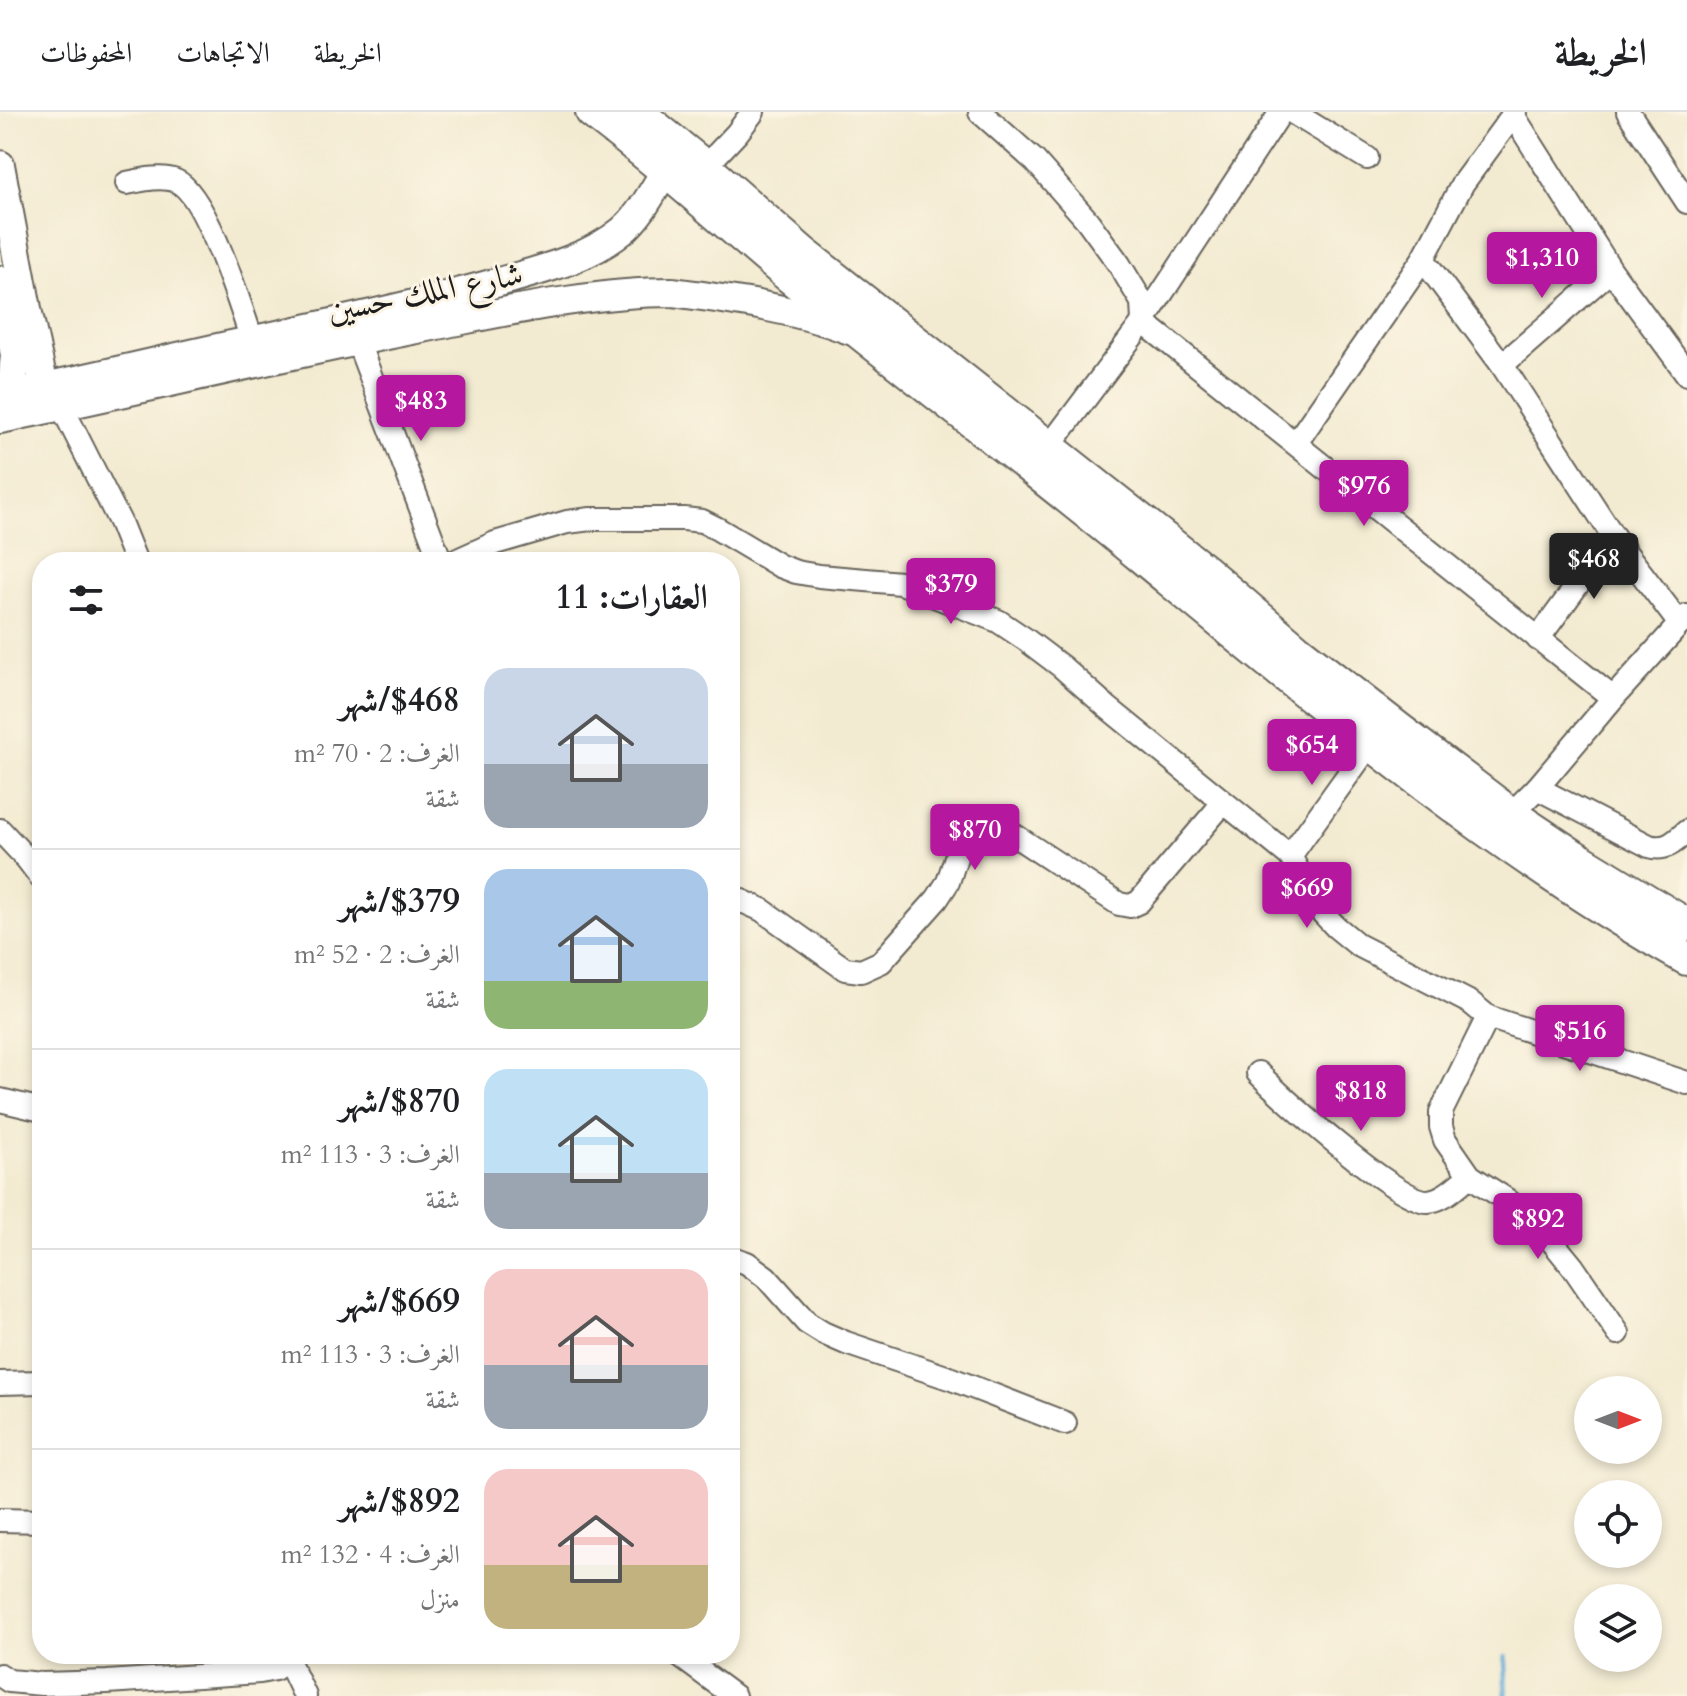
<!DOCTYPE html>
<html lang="ar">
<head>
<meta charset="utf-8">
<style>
	:root { --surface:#fff; --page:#f2f2f2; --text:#202124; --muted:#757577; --line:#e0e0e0; --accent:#b5179e }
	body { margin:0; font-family:Cardo,Amiri,serif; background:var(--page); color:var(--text); direction:rtl; height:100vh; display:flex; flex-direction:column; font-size:30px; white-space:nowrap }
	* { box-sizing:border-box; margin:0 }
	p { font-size:26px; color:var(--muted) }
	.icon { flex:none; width:44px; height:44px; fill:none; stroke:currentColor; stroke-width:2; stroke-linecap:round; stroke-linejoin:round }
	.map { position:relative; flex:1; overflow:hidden; direction:ltr }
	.side { position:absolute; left:32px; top:440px; width:708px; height:1112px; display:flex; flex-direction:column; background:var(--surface); border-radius:32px; box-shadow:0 4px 12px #0003; direction:rtl }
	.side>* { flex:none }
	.needle { width:52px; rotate:90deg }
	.controls { position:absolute; left:1574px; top:1264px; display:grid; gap:16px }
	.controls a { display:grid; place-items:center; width:88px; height:88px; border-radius:50%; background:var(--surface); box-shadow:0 4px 12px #0003; font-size:40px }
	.price { position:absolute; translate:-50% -68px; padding:0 18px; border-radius:8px; background:var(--accent); color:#fff; font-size:26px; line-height:52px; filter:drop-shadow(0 2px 4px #0008) }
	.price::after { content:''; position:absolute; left:50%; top:48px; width:24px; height:18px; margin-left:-12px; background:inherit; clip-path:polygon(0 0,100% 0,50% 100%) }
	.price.on { background:#222; color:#fff }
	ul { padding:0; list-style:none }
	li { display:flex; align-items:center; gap:24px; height:200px; padding:0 32px }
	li+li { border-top:2px solid var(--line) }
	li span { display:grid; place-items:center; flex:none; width:224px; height:160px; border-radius:24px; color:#555 }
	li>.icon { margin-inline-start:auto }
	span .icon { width:96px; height:96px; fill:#fffc; stroke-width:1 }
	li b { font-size:34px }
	h2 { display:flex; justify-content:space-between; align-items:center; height:96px; padding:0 32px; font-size:34px }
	header { display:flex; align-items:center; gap:48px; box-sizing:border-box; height:112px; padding:0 40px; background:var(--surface); border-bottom:2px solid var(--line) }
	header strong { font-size:38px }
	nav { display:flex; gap:44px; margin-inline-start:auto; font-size:28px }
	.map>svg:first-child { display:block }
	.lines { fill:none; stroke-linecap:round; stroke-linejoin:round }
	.stream { stroke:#5fa9d7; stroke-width:5 }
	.minor-casing { stroke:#67645b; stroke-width:26 }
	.major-casing { stroke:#67645b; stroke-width:32 }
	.highway-casing { stroke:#67645b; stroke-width:36 }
	.minor { stroke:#fff; stroke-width:22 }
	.major { stroke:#fff; stroke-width:28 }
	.highway { stroke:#fff; stroke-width:32 }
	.labels { text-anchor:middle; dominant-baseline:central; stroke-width:6; stroke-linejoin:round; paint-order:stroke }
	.street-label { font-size:34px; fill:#1c1c1c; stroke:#fcf5e5 }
</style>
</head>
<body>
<header>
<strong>الخريطة</strong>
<nav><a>الخريطة</a><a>الاتجاهات</a><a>المحفوظات</a></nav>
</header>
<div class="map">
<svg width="1687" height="1584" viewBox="0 0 1687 1584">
	<rect width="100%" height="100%" fill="#fcf5e5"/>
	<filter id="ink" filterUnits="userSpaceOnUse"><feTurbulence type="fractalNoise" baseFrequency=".0125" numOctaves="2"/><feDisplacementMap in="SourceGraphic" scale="16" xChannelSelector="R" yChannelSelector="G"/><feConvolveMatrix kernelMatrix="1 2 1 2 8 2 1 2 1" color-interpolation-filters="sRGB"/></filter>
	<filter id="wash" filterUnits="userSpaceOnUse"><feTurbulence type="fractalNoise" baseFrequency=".006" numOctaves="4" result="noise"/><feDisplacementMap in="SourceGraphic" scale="32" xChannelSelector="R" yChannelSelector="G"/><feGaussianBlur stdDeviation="1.8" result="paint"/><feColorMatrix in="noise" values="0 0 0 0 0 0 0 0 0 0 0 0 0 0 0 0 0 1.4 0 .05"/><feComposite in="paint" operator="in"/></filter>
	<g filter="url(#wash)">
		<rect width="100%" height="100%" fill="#f3ebd1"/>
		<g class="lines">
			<polyline class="stream" points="1506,1584 1506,1545"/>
		</g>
	</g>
	<g filter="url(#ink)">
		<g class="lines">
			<defs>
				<g id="minor">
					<polyline points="980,0 1035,49 1087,108 1119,152 1142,190 1143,210 1613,586"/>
					<polyline points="1292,0 1367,46"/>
					<polyline points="1628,0 1687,90"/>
					<polyline points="1513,3 1611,158 1687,262"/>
					<polyline points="705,55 737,21 753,0"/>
					<path d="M127,71C141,68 162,63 176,69C206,81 241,196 252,228"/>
					<polyline points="1423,147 1502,253 1613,424 1680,512"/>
					<polyline points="357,228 441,450"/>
					<polyline points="1502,253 1611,158"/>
					<polyline points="61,293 120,410 136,450"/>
					<polyline points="1296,331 1423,147 1463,71 1515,0"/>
					<polyline points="1040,347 1143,210 1281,0"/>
					<polyline points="453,450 495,431 567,410 591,407 684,407 702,409 716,416 780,454 796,460 819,464 901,471 998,509 1025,527 1062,555 1107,595 1290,744 1320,798 1336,815 1358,833 1471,891 1488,905 1687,971"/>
					<polyline points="1538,527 1613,424"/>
					<path d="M1537,676L1649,734C1666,739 1675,730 1687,719"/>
					<polyline points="1511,702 1537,676 1613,586 1687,504"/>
					<polyline points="0,718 27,747 42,767"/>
					<polyline points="1290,744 1370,632"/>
					<polyline points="730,793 742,789 762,798 845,857 861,859 881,850 937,787 948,770 961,730 967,723 977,719 1014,723 1119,792 1130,794 1139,790 1223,691"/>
					<polyline points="1488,905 1441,1000 1441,1015 1445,1028 1470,1064 1507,1088 1542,1117 1573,1155 1618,1221"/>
					<path d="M1258,961C1284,987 1397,1090 1428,1089C1444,1088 1457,1073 1470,1064"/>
					<polyline points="0,988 42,998"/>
					<polyline points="730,1145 747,1151 766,1165 807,1211 823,1221 846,1231 949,1266 1065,1311"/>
					<polyline points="0,1271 42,1270"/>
					<polyline points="0,1408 42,1409"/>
					<polyline points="287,1542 288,1548 305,1584"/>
					<polyline points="677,1542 734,1584"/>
					<polyline points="0,1563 9,1569 42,1572 107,1570 260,1560 275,1557 288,1548"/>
				</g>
				<g id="major">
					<polyline points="0,53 28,202 44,274"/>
					<polyline points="0,168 15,243 11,282"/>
					<path d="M0,284C83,268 166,247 250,229C333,211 416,193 499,170C540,158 588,147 622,119C646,99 659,65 678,40"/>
					<path d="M0,307C144,277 288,242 432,214C509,199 593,180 672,180C732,188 793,196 850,218"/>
				</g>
				<g id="highway">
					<path d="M592,0C618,20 644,40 668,61C709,95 749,131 790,165C907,260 1027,351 1144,447C1317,590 1491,737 1687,847"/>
					<polyline points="637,0 705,55 802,140 1204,458 1296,537 1400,618 1511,702 1574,744 1687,813"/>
				</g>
			</defs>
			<use href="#minor" class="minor-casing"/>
			<use href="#major" class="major-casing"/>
			<use href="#highway" class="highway-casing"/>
			<use href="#minor" class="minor"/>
			<use href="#major" class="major"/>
			<use href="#highway" class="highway"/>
		</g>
	</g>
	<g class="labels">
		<g class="street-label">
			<text transform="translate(425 180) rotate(-11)">شارع الملك حسين</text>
		</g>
	</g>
</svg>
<div class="controls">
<a><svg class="needle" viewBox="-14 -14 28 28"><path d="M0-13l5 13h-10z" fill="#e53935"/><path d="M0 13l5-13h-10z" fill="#757577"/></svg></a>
<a><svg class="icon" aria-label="locate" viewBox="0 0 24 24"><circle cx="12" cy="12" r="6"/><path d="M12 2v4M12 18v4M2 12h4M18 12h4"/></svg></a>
<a><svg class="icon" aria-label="layers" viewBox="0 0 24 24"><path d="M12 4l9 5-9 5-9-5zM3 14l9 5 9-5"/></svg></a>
</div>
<b class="price" style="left:1542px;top:188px">$1,310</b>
<b class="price" style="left:421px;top:331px">$483</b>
<b class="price" style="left:1364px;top:416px">$976</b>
<b class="price on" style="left:1594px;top:489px">$468</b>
<b class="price" style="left:951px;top:514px">$379</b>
<b class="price" style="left:1312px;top:675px">$654</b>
<b class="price" style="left:975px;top:760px">$870</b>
<b class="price" style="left:1307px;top:818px">$669</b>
<b class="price" style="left:1580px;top:961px">$516</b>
<b class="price" style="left:1361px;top:1021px">$818</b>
<b class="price" style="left:1538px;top:1149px">$892</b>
<section class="side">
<h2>العقارات: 11<svg class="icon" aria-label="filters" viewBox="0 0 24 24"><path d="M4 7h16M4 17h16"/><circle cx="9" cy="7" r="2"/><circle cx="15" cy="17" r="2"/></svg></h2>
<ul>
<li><span style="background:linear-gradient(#c9d6e8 60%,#9aa5b1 0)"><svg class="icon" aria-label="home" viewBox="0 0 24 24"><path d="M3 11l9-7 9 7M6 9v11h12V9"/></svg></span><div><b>$468/شهر</b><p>الغرف: 2 · 70 m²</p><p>شقة</p></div></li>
<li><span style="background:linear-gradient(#a9c7e8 70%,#8fb573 0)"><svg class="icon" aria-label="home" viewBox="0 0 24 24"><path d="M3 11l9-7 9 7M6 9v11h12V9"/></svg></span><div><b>$379/شهر</b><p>الغرف: 2 · 52 m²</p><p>شقة</p></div></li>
<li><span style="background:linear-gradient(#bfe0f5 65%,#9aa5b1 0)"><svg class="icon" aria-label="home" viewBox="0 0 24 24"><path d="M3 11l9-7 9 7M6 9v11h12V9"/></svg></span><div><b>$870/شهر</b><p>الغرف: 3 · 113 m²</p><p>شقة</p></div></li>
<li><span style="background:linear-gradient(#f6c9c9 60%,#9aa5b1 0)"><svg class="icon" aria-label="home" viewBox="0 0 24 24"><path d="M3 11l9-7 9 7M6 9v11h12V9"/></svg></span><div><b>$669/شهر</b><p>الغرف: 3 · 113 m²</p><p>شقة</p></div></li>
<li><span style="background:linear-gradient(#f6c9c9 60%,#c2b280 0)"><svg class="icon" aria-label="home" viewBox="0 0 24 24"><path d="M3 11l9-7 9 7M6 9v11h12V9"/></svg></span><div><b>$892/شهر</b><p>الغرف: 4 · 132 m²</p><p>منزل</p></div></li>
</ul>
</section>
</div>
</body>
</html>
